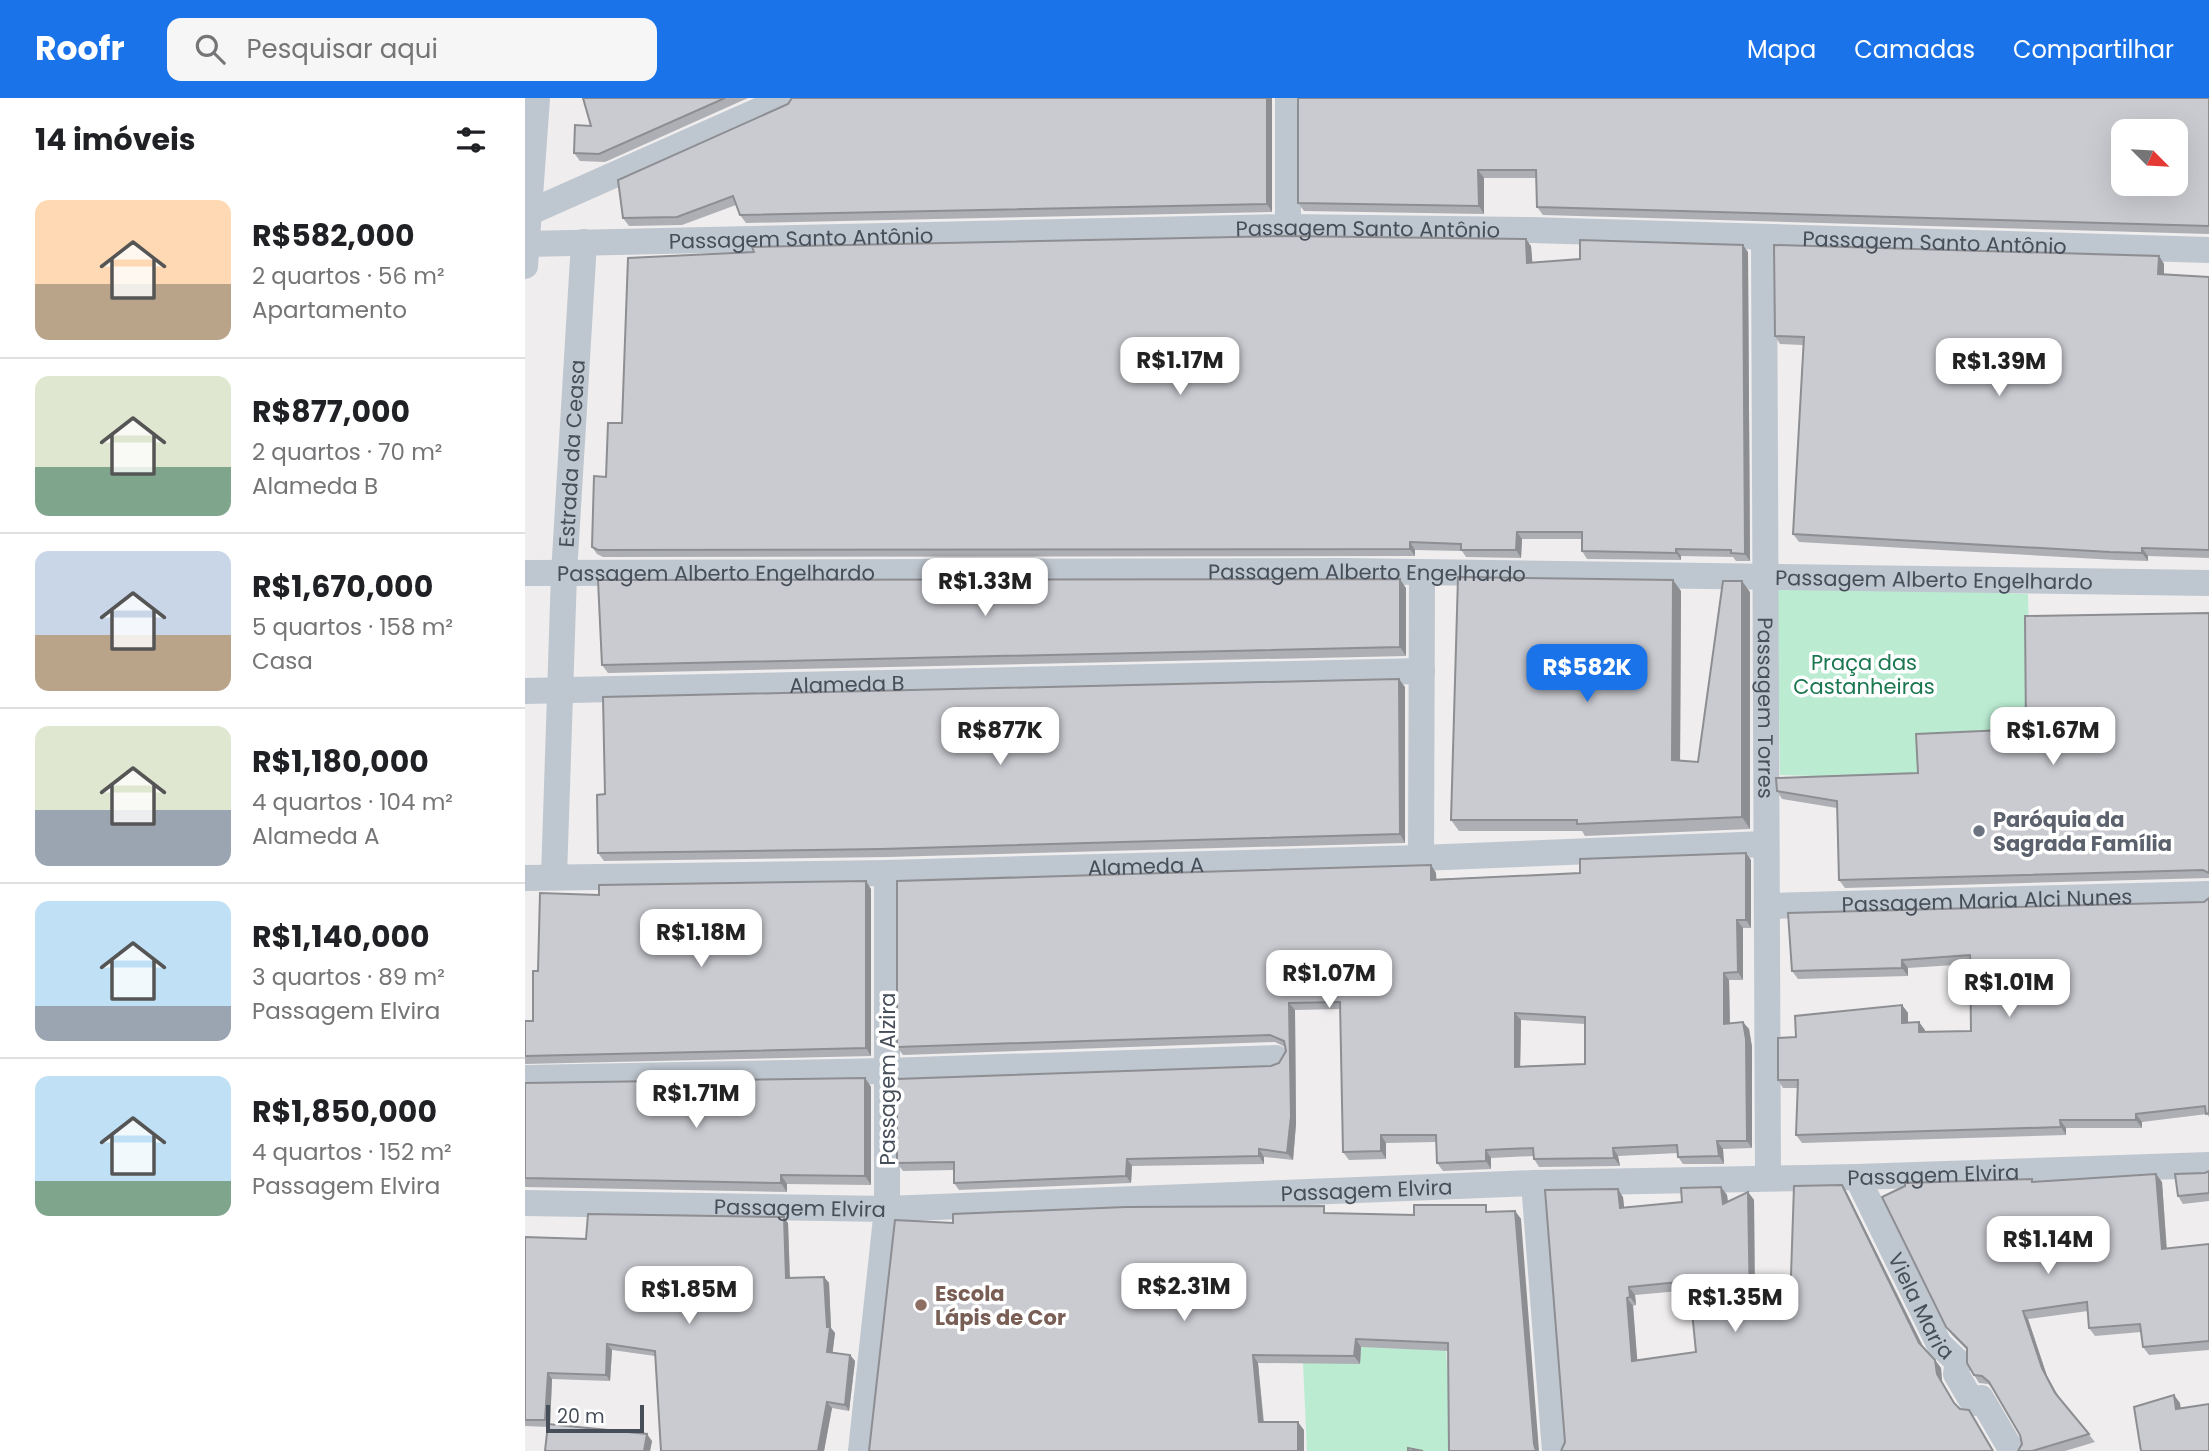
<!DOCTYPE html>
<html lang="pt">
<head>
<meta charset="utf-8">
<style>
	:root { --surface:#fff; --page:#f6f6f6; --text:#202124; --muted:#757577; --line:#e0e0e0; --accent:#1a73e8 }
	body { margin:0; font-family:Poppins,sans-serif; background:var(--page); color:var(--text); height:100vh; display:flex; flex-direction:column; font-size:26px; white-space:nowrap }
	* { box-sizing:border-box; margin:0 }
	p { font-size:23px; color:var(--muted) }
	.icon { flex:none; width:38px; height:38px; fill:none; stroke:currentColor; stroke-width:2; stroke-linecap:round; stroke-linejoin:round }
	.map { position:relative; flex:1; overflow:hidden }
	.sheet { display:flex; flex-direction:column; background:var(--surface); width:525px }
	.sheet>* { flex:none }
	.needle { width:46px; rotate:114deg }
	.controls { position:absolute; left:1586px; top:21px; display:grid; gap:14px }
	.controls a { display:grid; place-items:center; width:77px; height:77px; border-radius:14px; background:var(--surface); box-shadow:0 7px 28px #0002; font-size:35px }
	.scale { position:absolute; left:21px; bottom:18px; width:98px; box-sizing:border-box; padding-left:7px; border:4px solid #464e59; border-top:0; font-size:19px; line-height:24px; white-space:nowrap; color:#464e59; -webkit-text-stroke:5px #fff; paint-order:stroke }
	.price { position:absolute; translate:-50% -60px; padding:0 16px; border-radius:14px; background:#fff; color:#222; font-size:23px; line-height:46px; filter:drop-shadow(0 2px 4px #0008) }
	.price::after { content:''; position:absolute; left:50%; top:42px; width:21px; height:16px; margin-left:-10px; background:inherit; clip-path:polygon(0 0,100% 0,50% 100%) }
	.price.selected { background:var(--accent); color:#fff }
	ul { padding:0; list-style:none }
	li { display:flex; align-items:center; gap:21px; height:175px; padding:0 35px }
	li+li { border-top:2px solid var(--line) }
	li span { display:grid; place-items:center; flex:none; width:196px; height:140px; border-radius:14px; color:#555 }
	li>.icon { margin-inline-start:auto }
	span .icon { width:84px; height:84px; fill:#fffc; stroke-width:1 }
	li b { font-size:30px }
	h2 { display:flex; justify-content:space-between; align-items:center; height:84px; padding:0 35px; font-size:30px }
	header { display:flex; align-items:center; gap:42px; box-sizing:border-box; height:98px; padding:0 35px; background:var(--accent); color:#fff }
	header strong { font-size:33px }
	nav { display:flex; gap:38px; margin-inline-start:auto; font-size:24px }
	.search { width:490px; height:63px; background:var(--page); display:flex; align-items:center; gap:18px; box-sizing:border-box; padding:0 24px; border-radius:14px; color:var(--muted); font-size:26px }
	main { display:flex; flex:1; min-height:0 }
	.map>svg:first-child { display:block }
	.green { fill:#bbecd2 }
	.lines { fill:none; stroke-linecap:round; stroke-linejoin:round }
	.street { stroke:#bec6cf; stroke-width:26 }
	.wall { fill:#aeafb4; fill-rule:evenodd }
	.shaded-wall { fill:#8d8e92 }
	.building { fill:#cacbd1; stroke:#8d8e92; stroke-width:2; fill-rule:evenodd }
	.worship-dot { fill:#6b7280; stroke:#fff; stroke-width:2.5 }
	.education-dot { fill:#8d6e63; stroke:#fff; stroke-width:2.5 }
	.labels { text-anchor:middle; dominant-baseline:central; stroke-width:7; stroke-linejoin:round; paint-order:stroke }
	.street-label { font-size:21px; fill:#464e59; stroke:#fff }
	.park-label { font-size:21px; fill:#1a7750; stroke:#fff }
	.worship-label { font-size:21px; font-weight:bold; fill:#5b616d; stroke:#fff; text-anchor:start }
	.education-label { font-size:21px; font-weight:bold; fill:#785e54; stroke:#fff; text-anchor:start }
</style>
</head>
<body>
<header>
<strong>Roofr</strong>
<div class="search"><svg class="icon" aria-label="search" viewBox="0 0 24 24"><circle cx="10" cy="10" r="6"/><path d="M15 15l6 6"/></svg>Pesquisar aqui</div>
<nav><a>Mapa</a><a>Camadas</a><a>Compartilhar</a></nav>
</header>
<main>
<section class="sheet">
<h2>14 imóveis<svg class="icon" aria-label="filters" viewBox="0 0 24 24"><path d="M4 7h16M4 17h16"/><circle cx="9" cy="7" r="2"/><circle cx="15" cy="17" r="2"/></svg></h2>
<ul>
<li><span style="background:linear-gradient(#ffd9b3 60%,#b9a48a 0)"><svg class="icon" aria-label="home" viewBox="0 0 24 24"><path d="M3 11l9-7 9 7M6 9v11h12V9"/></svg></span><div><b>R$582,000</b><p>2 quartos · 56 m²</p><p>Apartamento</p></div></li>
<li><span style="background:linear-gradient(#dfe7d0 65%,#7fa58c 0)"><svg class="icon" aria-label="home" viewBox="0 0 24 24"><path d="M3 11l9-7 9 7M6 9v11h12V9"/></svg></span><div><b>R$877,000</b><p>2 quartos · 70 m²</p><p>Alameda B</p></div></li>
<li><span style="background:linear-gradient(#c9d6e8 60%,#b9a48a 0)"><svg class="icon" aria-label="home" viewBox="0 0 24 24"><path d="M3 11l9-7 9 7M6 9v11h12V9"/></svg></span><div><b>R$1,670,000</b><p>5 quartos · 158 m²</p><p>Casa</p></div></li>
<li><span style="background:linear-gradient(#dfe7d0 60%,#9aa5b1 0)"><svg class="icon" aria-label="home" viewBox="0 0 24 24"><path d="M3 11l9-7 9 7M6 9v11h12V9"/></svg></span><div><b>R$1,180,000</b><p>4 quartos · 104 m²</p><p>Alameda A</p></div></li>
<li><span style="background:linear-gradient(#bfe0f5 75%,#9aa5b1 0)"><svg class="icon" aria-label="home" viewBox="0 0 24 24"><path d="M3 11l9-7 9 7M6 9v11h12V9"/></svg></span><div><b>R$1,140,000</b><p>3 quartos · 89 m²</p><p>Passagem Elvira</p></div></li>
<li><span style="background:linear-gradient(#bfe0f5 75%,#7fa58c 0)"><svg class="icon" aria-label="home" viewBox="0 0 24 24"><path d="M3 11l9-7 9 7M6 9v11h12V9"/></svg></span><div><b>R$1,850,000</b><p>4 quartos · 152 m²</p><p>Passagem Elvira</p></div></li>
</ul>
</section>
<div class="map">
<svg width="1684" height="1353" viewBox="0 0 1684 1353">
	<rect width="100%" height="100%" fill="#efeded"/>
	<g class="green">
		<polygon points="1252,486 1503,496 1506,635 1398,681 1255,677"/>
		<polygon points="805,1188 921,1253 928,1353 782,1353 778,1265 808,1265"/>
	</g>
	<g class="lines">
		<g class="street">
			<polyline points="763,0 763,129"/>
			<polyline points="3,115 262,0"/>
			<path id="s1" d="M1239,139L1243,1080"/>
			<path id="s2" d="M1,146L763,129L1006,132L1684,152"/>
			<polyline points="0,168 12,0"/>
			<path id="s3" d="M0,475L819,473L1684,485"/>
			<path id="s4" d="M0,593L897,573"/>
			<polyline points="896,760 897,475"/>
			<path id="s5" d="M29,779L39,476L59,144"/>
			<path id="s6" d="M0,780L362,775L896,760L1241,746"/>
			<path id="s7" d="M1242,808L1684,796"/>
			<polyline points="0,980 362,973 751,960"/>
			<path id="s8" d="M1332,1079L1414,1246L1433,1264L1431,1276L1448,1305L1456,1300L1487,1353"/>
			<polyline points="1009,1085 1030,1353"/>
			<path id="s9" d="M0,1105L362,1111L1009,1085L1332,1079L1684,1067"/>
			<polyline points="336,1353 362,1111 362,775"/>
		</g>
	</g>
	<g class="wall">
		<polygon points="58,0 223,0 80,64 55,63 49,55 66,28"/>
		<polygon points="747,0 747,114 221,125 215,117 211,107 157,127 104,128 98,120 263,6"/>
		<polygon points="773,0 1684,0 1684,136 1018,117 1012,109 1011,80 959,80 959,116 779,113 773,105"/>
		<polygon points="1006,148 1007,165 1223,154 1225,463 1211,463 1208,459 1156,458 1156,462 1062,461 1057,453 1057,441 997,441 996,460 941,459 937,453 890,452 890,458 78,459 72,456 67,449 81,379 97,325"/>
		<polygon points="1634,158 1639,166 1639,176 1684,179 1684,460 1623,458 1623,463 1591,462 1274,444 1268,436 1278,247 1255,246 1250,238"/>
		<polygon points="881,490 881,558 83,575 77,567"/>
		<polygon points="1156,493 1155,663 1173,664 1225,494 1225,731 1060,738 1057,733 934,733 926,722"/>
		<polygon points="1684,515 1684,780 1320,790 1314,782 1312,710 1257,701 1252,693 1393,675 1501,631"/>
		<polygon points="880,589 880,745 362,759 79,763 73,755 80,696"/>
		<path d="M1226,762V830H1218V882H1204L1205,925L1224,931L1227,949V1050L1198,1051L1199,1066H1158L1153,1059V1055L1093,1058L1095,1068L1014,1069L1009,1061V1058L966,1060V1071L918,1073L912,1065V1044L861,1045V1061L824,1062L818,1054L816,911L770,912L771,1026L768,1062L739,1059V1066L607,1068L606,1085L434,1092L429,1085V1072L378,1073L372,1065L746,968L754,965L761,953L760,949L750,944L378,957L372,949L906,767L911,775V781L1055,775ZM996,922L1060,926V966L995,968Z"/>
		<polygon points="346,791 346,958 0,966 0,923 8,923 13,873 74,797"/>
		<polygon points="1684,800 1684,1019 1682,1016 1617,1024 1617,1030 1541,1030 1541,1037 1277,1045 1271,1037 1273,990 1258,990 1253,982 1271,939 1377,907 1383,915 1383,925 1394,924 1400,934 1446,933 1445,866 1383,870 1383,878 1273,881 1267,873 1679,804"/>
		<polygon points="340,980 346,989 346,1087 262,1086 262,1094 0,1089 0,985"/>
		<polygon points="1684,1073 1684,1103 1658,1106 1653,1098 1680,1075"/>
		<polygon points="1509,1083 1637,1084 1642,1151 1684,1146 1684,1252 1624,1257 1618,1249 1616,1234 1570,1238 1564,1230 1563,1213 1503,1221 1522,1278 1534,1299 1570,1344 1540,1353 1493,1353 1497,1346 1495,1337 1468,1290 1463,1286 1454,1285 1449,1277 1442,1252 1427,1237 1421,1229"/>
		<path d="M1317,1087L1322,1095L1398,1248L1410,1262L1416,1270L1417,1284L1431,1307L1435,1311L1444,1312L1469,1353H1036L1040,1344L1098,1099L1099,1110L1157,1104L1196,1089L1202,1097L1203,1104L1223,1094L1229,1102L1230,1208H1265ZM1165,1192L1171,1254L1112,1262L1108,1208L1111,1207L1110,1197Z"/>
		<polygon points="990,1113 996,1121 923,1253 836,1249 835,1266 733,1265 739,1324 779,1332 779,1353 344,1353 428,1125 805,1115 889,1117"/>
		<polygon points="263,1125 265,1180 299,1179 304,1185 306,1230 310,1235 307,1254 325,1257 330,1263 324,1313 307,1310 299,1353 136,1353 130,1258 87,1252 85,1283 27,1281 25,1326 127,1343 125,1353 20,1353 23,1329 0,1328 0,1139 61,1141"/>
	</g>
	<g class="shaded-wall">
		<polygon points="742,0 747,0 747,114 742,106"/>
		<polygon points="953,72 959,80 959,116 954,108"/>
		<polygon points="1001,141 1006,148 1008,172 1002,165"/>
		<polygon points="1218,147 1223,154 1225,463 1220,456"/>
		<polygon points="1634,158 1639,166 1639,184 1633,176"/>
		<polygon points="992,434 997,441 996,460 991,452"/>
		<polygon points="885,444 890,452 890,458 885,451"/>
		<polygon points="1617,450 1623,458 1623,463 1617,455"/>
		<polygon points="1151,451 1156,458 1156,462 1151,455"/>
		<polygon points="875,481 881,490 881,558 875,549"/>
		<polygon points="1148,482 1156,493 1155,674 1147,662"/>
		<polygon points="1217,483 1225,494 1225,731 1217,719"/>
		<polygon points="874,581 880,589 880,745 875,736"/>
		<polygon points="1221,755 1226,762 1226,830 1221,822"/>
		<polygon points="906,767 911,775 912,789 906,782"/>
		<polygon points="341,783 346,791 346,958 341,950"/>
		<polygon points="1212,822 1218,830 1218,882 1213,874"/>
		<polygon points="1377,862 1383,870 1383,878 1377,870"/>
		<polygon points="1199,875 1204,882 1205,933 1199,926"/>
		<polygon points="764,905 770,912 771,1026 768,1062 762,1055"/>
		<polygon points="1377,907 1383,915 1383,933 1377,925"/>
		<polygon points="990,915 996,922 995,976 990,969"/>
		<polygon points="1218,924 1224,931 1227,949 1227,1050 1222,1043"/>
		<polygon points="1394,924 1400,932 1400,942 1394,934"/>
		<polygon points="340,980 346,989 346,1087 340,1078"/>
		<polygon points="1611,1016 1617,1024 1617,1030 1611,1022"/>
		<polygon points="1535,1022 1541,1030 1541,1037 1536,1029"/>
		<polygon points="856,1037 861,1045 861,1061 856,1053"/>
		<polygon points="1192,1043 1198,1051 1199,1066 1194,1058"/>
		<polygon points="1088,1050 1093,1058 1095,1068 1089,1060"/>
		<polygon points="734,1051 739,1059 739,1066 734,1058"/>
		<polygon points="961,1052 966,1060 966,1071 961,1063"/>
		<polygon points="602,1061 607,1068 606,1085 601,1078"/>
		<polygon points="1631,1076 1637,1084 1642,1159 1637,1151"/>
		<polygon points="256,1077 262,1086 262,1094 256,1085"/>
		<polygon points="1317,1087 1322,1095 1400,1253 1394,1245"/>
		<polygon points="1196,1089 1202,1097 1204,1114 1198,1106"/>
		<polygon points="1093,1091 1098,1099 1100,1118 1095,1110"/>
		<polygon points="1223,1094 1229,1102 1230,1216 1225,1208"/>
		<polygon points="990,1113 996,1121 1014,1353 1011,1353 1009,1346"/>
		<polygon points="259,1119 263,1125 265,1187 261,1180"/>
		<polygon points="299,1179 304,1185 306,1230 310,1235 307,1260 302,1254"/>
		<polygon points="1104,1189 1110,1197 1111,1207 1105,1199"/>
		<polygon points="1102,1200 1108,1208 1113,1271 1107,1263"/>
		<polygon points="1498,1213 1503,1221 1522,1278 1536,1303 1517,1270"/>
		<polygon points="831,1241 836,1249 835,1266 829,1258"/>
		<polygon points="82,1246 87,1252 85,1283 81,1277"/>
		<polygon points="325,1257 330,1263 324,1313 320,1307"/>
		<polygon points="728,1257 733,1265 739,1332 734,1324"/>
		<polygon points="1410,1262 1416,1270 1417,1284 1434,1313 1412,1276"/>
		<polygon points="23,1275 27,1281 25,1329 20,1322"/>
		<polygon points="1649,1297 1655,1305 1657,1319 1651,1311"/>
		<polygon points="302,1304 307,1310 299,1353 293,1353"/>
		<polygon points="773,1324 779,1332 779,1353 773,1353"/>
		<polygon points="122,1336 127,1343 125,1353 119,1353"/>
	</g>
	<g class="building">
		<polygon points="58,0 200,0 74,56 49,55 50,27 66,28"/>
		<polygon points="267,0 742,0 742,106 215,117 208,98 152,119 98,120 93,82 263,6"/>
		<path d="M773,0H1684V128L1012,109L1011,72H953L954,108L773,105ZM1598,33H1650V86H1598Z"/>
		<polygon points="758,138 1001,141 1002,165 1055,161 1055,142 1218,147 1220,456 1206,455 1206,452 1151,451 1151,455 1057,453 1057,434 992,434 991,452 936,452 936,446 885,444 885,451 73,452 67,449 69,378 81,379 83,325 97,325 103,160 229,154 227,149"/>
		<polygon points="1249,147 1634,158 1633,176 1684,179 1684,452 1617,450 1617,455 1585,454 1268,436 1279,239 1250,238"/>
		<polygon points="933,479 1148,482 1147,662 1173,664 1198,483 1217,483 1217,719 1052,726 1052,722 926,722"/>
		<polygon points="875,481 875,549 77,567 73,482"/>
		<polygon points="1684,515 1684,775 1678,772 1314,782 1312,703 1252,693 1251,680 1393,675 1391,636 1501,631 1500,518"/>
		<polygon points="874,581 875,736 356,751 73,755 72,697 80,696 78,599"/>
		<path d="M1221,755V822H1212L1213,874L1199,875V926L1218,924L1221,941L1222,1043H1192L1194,1058L1153,1059L1152,1047L1088,1050L1089,1060L1009,1061L1008,1050L961,1052V1063L912,1065L911,1037H856V1053L818,1054L815,904L764,905L766,1018L762,1055L734,1051V1058L602,1061L601,1078L429,1085V1064L372,1065V981L746,968L754,965L761,953L759,943L745,937L372,949V783L906,767V782L1055,775V761ZM990,915L1060,919V966L990,969Z"/>
		<polygon points="341,783 341,950 0,958 0,923 8,923 8,873 13,873 15,795 74,797 74,787"/>
		<polygon points="1684,800 1684,1015 1681,1016 1680,1008 1611,1016 1611,1022 1535,1022 1536,1029 1271,1037 1273,982 1253,982 1253,940 1271,939 1270,918 1377,907 1377,925 1394,924 1394,934 1446,933 1445,857 1377,862 1377,870 1267,873 1263,815 1679,804"/>
		<polygon points="340,980 340,1078 256,1077 256,1085 0,1080 0,985"/>
		<polygon points="1684,1073 1684,1095 1653,1098 1650,1076 1680,1075"/>
		<polygon points="1631,1076 1637,1151 1684,1146 1684,1243 1618,1249 1615,1226 1564,1230 1562,1204 1498,1213 1517,1270 1530,1295 1564,1336 1507,1353 1493,1353 1497,1346 1495,1337 1464,1284 1457,1278 1449,1277 1442,1265 1442,1250 1421,1229 1357,1099 1380,1088 1380,1085 1507,1081 1507,1084"/>
		<path d="M1317,1087L1394,1245L1410,1262L1412,1276L1429,1305L1435,1311L1444,1312L1468,1353H1036L1040,1344L1020,1092L1093,1091L1095,1110L1157,1104L1156,1090L1196,1089L1198,1106L1223,1094L1225,1208H1265L1269,1088ZM1164,1183L1171,1254L1107,1263L1102,1200L1105,1199L1104,1189Z"/>
		<polygon points="889,1107 961,1107 961,1114 990,1113 1009,1346 1011,1353 924,1353 923,1245 831,1241 829,1258 728,1257 734,1324 773,1324 773,1353 344,1353 370,1122 428,1125 428,1116 601,1109 799,1108 799,1115 889,1117"/>
		<polygon points="63,1116 259,1119 261,1180 299,1179 302,1229 305,1229 302,1254 325,1257 320,1307 302,1304 293,1353 136,1353 130,1253 82,1246 81,1277 23,1275 20,1322 0,1322 0,1139 61,1141"/>
		<polygon points="1649,1297 1651,1311 1684,1306 1684,1353 1616,1353 1609,1309"/>
		<polygon points="23,1326 122,1336 119,1353 20,1353"/>
		<polygon points="883,1350 898,1353 883,1353"/>
	</g>
	<circle class="worship-dot" cx="1454" cy="733" r="7"/>
	<circle class="education-dot" cx="396" cy="1207" r="7"/>
	<g class="labels">
		<g class="street-label">
			<text stroke="none"><textPath href="#s2" startOffset="842">Passagem Santo Antônio</textPath></text>
			<text stroke="none"><textPath href="#s2" startOffset="275">Passagem Santo Antônio</textPath></text>
			<text stroke="none"><textPath href="#s2" startOffset="1409">Passagem Santo Antônio</textPath></text>
			<text stroke="none"><textPath href="#s5" startOffset="424">Estrada da Ceasa</textPath></text>
			<text stroke="none"><textPath href="#s3" startOffset="191">Passagem Alberto Engelhardo</textPath></text>
			<text stroke="none"><textPath href="#s3" startOffset="842">Passagem Alberto Engelhardo</textPath></text>
			<text stroke="none"><textPath href="#s3" startOffset="1409">Passagem Alberto Engelhardo</textPath></text>
			<text stroke="none"><textPath href="#s4" startOffset="322">Alameda B</textPath></text>
			<text stroke="none"><textPath href="#s1" startOffset="471">Passagem Torres</textPath></text>
			<text stroke="none"><textPath href="#s6" startOffset="621">Alameda A</textPath></text>
			<text stroke="none"><textPath href="#s7" startOffset="220">Passagem Maria Alci Nunes</textPath></text>
			<text transform="translate(362 981) rotate(-90)">Passagem Alzira</text>
			<text stroke="none"><textPath href="#s9" startOffset="1409">Passagem Elvira</textPath></text>
			<text stroke="none"><textPath href="#s9" startOffset="842">Passagem Elvira</textPath></text>
			<text stroke="none"><textPath href="#s9" startOffset="275">Passagem Elvira</textPath></text>
			<text stroke="none"><textPath href="#s8" startOffset="144">Viela Maria</textPath></text>
		</g>
		<g class="park-label">
			<text x="1339" y="564">Praça das<tspan x="1339" dy="24">Castanheiras</tspan></text>
		</g>
		<g class="worship-label">
			<text x="1468" y="721">Paróquia da<tspan x="1468" dy="24">Sagrada Família</tspan></text>
		</g>
		<g class="education-label">
			<text x="410" y="1195">Escola<tspan x="410" dy="24">Lápis de Cor</tspan></text>
		</g>
	</g>
</svg>
<div class="controls">
<a><svg class="needle" viewBox="-14 -14 28 28"><path d="M0-13l5 13h-10z" fill="#e53935"/><path d="M0 13l5-13h-10z" fill="#757577"/></svg></a>
</div>
<div class="scale">20 m</div>
<b class="price" style="left:655px;top:299px">R$1.17M</b>
<b class="price" style="left:1474px;top:300px">R$1.39M</b>
<b class="price" style="left:460px;top:520px">R$1.33M</b>
<b class="price selected" style="left:1062px;top:606px">R$582K</b>
<b class="price" style="left:475px;top:669px">R$877K</b>
<b class="price" style="left:1528px;top:669px">R$1.67M</b>
<b class="price" style="left:176px;top:871px">R$1.18M</b>
<b class="price" style="left:804px;top:912px">R$1.07M</b>
<b class="price" style="left:1484px;top:921px">R$1.01M</b>
<b class="price" style="left:171px;top:1032px">R$1.71M</b>
<b class="price" style="left:1523px;top:1178px">R$1.14M</b>
<b class="price" style="left:659px;top:1225px">R$2.31M</b>
<b class="price" style="left:164px;top:1228px">R$1.85M</b>
<b class="price" style="left:1210px;top:1236px">R$1.35M</b>
</div>
</main>
</body>
</html>
